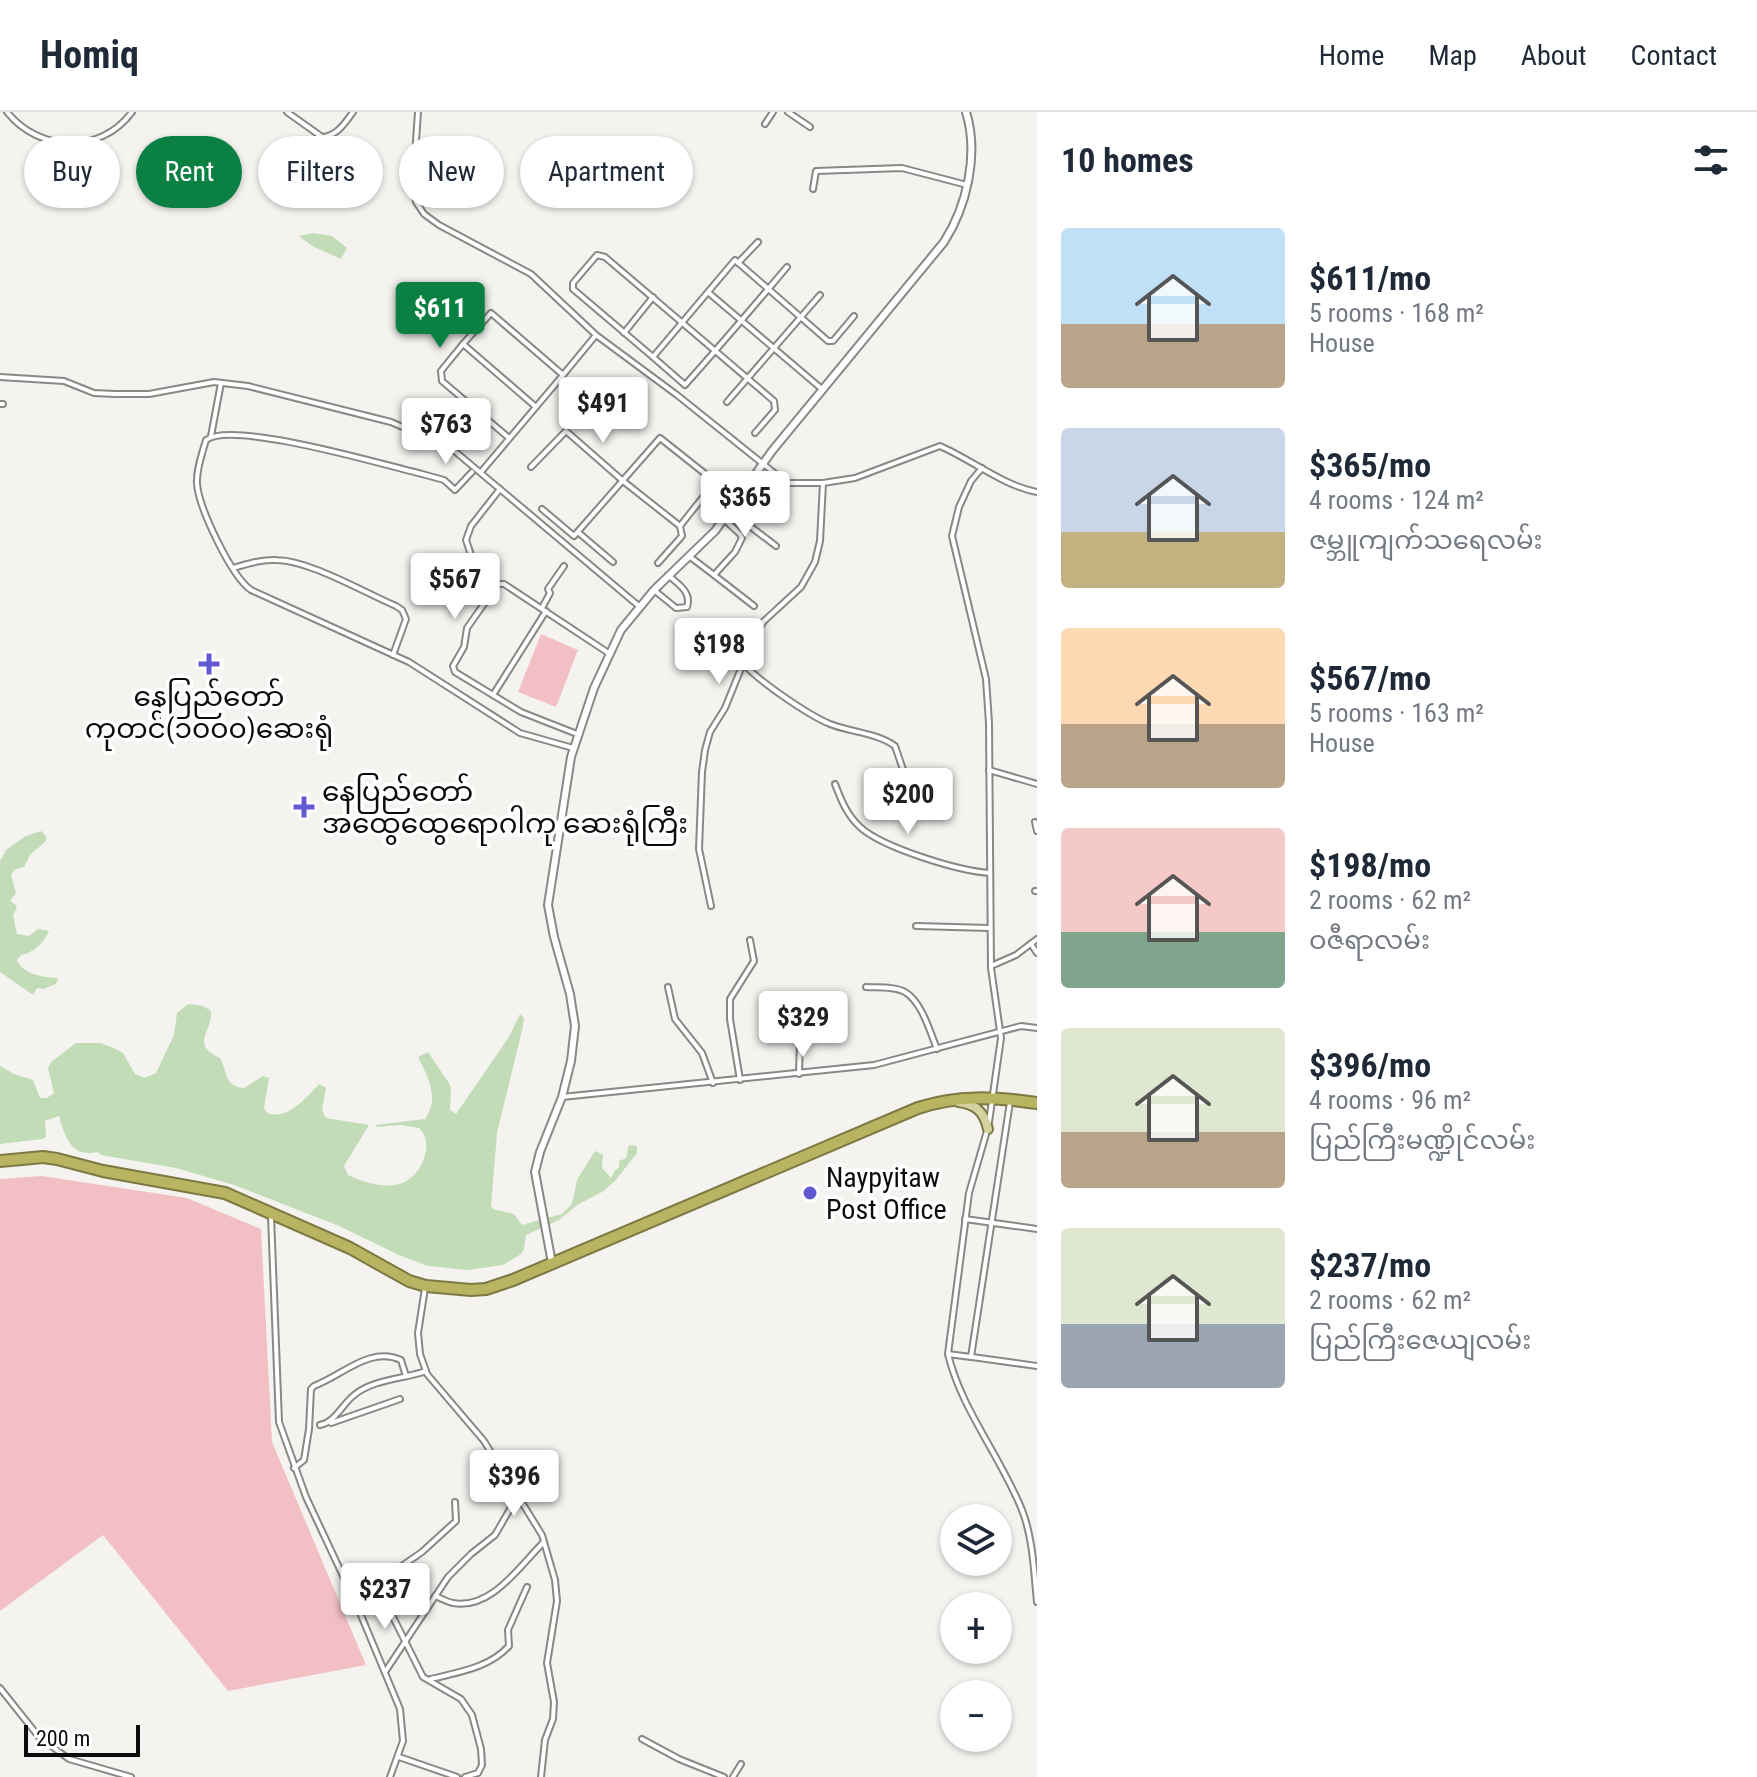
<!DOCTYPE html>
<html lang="en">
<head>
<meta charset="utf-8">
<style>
	:root { --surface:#fff; --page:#f2f2f3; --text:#1f2937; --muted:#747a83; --line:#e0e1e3; --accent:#0b8043 }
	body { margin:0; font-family:"Roboto Condensed","Noto Sans Myanmar",sans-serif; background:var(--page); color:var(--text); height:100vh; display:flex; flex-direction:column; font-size:30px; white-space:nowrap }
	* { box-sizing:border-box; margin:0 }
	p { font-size:26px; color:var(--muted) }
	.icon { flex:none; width:44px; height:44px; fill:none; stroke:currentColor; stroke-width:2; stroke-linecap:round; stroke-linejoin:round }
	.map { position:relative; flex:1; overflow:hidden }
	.sheet { display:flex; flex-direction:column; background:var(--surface); width:720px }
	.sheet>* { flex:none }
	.banner { position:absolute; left:24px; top:24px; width:760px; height:72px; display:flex; gap:16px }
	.tools { position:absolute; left:940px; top:1392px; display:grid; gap:16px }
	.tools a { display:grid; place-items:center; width:72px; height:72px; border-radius:50%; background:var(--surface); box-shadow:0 2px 6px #0004; font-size:40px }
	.scale { position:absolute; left:24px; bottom:20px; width:116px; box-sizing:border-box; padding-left:8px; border:4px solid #0d0c0c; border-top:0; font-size:22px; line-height:28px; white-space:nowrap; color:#0d0c0c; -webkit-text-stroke:6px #fff; paint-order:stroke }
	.price { position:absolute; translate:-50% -68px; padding:0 18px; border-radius:8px; background:#fff; color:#222; font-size:26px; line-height:52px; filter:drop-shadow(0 2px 4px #0008) }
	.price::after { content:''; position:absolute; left:50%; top:48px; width:24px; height:18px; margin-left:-12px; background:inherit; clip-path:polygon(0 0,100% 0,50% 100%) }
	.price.selected { background:var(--accent); color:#fff }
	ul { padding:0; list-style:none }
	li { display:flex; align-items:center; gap:24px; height:200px; padding:0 24px }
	li span { display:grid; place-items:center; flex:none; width:224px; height:160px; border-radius:8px; color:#555 }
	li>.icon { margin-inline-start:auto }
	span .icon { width:96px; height:96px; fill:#fffc; stroke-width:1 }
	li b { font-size:34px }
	h2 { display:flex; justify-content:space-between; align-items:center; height:96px; padding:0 24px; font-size:34px }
	.tag { padding:0 28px; border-radius:36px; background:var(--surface); box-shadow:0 2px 6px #0004; font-size:28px; line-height:72px }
	.tag.selected { background:var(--accent); color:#fff }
	header { display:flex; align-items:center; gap:48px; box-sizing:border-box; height:112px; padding:0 40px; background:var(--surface); border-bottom:2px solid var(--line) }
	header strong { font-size:38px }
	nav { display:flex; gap:44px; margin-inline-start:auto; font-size:28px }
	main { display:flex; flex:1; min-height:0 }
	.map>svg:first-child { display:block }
	.green { fill:#f2c0c4 }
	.water { fill:#c1dcb6 }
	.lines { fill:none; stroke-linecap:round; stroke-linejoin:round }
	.street-casing { stroke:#898885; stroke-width:8 }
	.secondary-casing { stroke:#898885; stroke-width:10 }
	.primary-casing { stroke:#7c7943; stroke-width:12 }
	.highway-casing { stroke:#7c7943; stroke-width:14 }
	.street { stroke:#fff; stroke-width:4 }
	.secondary { stroke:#fff; stroke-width:6 }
	.primary { stroke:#d4d2a0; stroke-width:8 }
	.highway { stroke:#b8b461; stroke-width:10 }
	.poi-dot { fill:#6059d1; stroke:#fff; stroke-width:3 }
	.labels { text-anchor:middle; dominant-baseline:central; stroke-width:7; stroke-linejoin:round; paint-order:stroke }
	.poi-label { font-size:28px; fill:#0d0c0c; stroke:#fff; text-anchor:start }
</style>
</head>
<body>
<header>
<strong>Homiq</strong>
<nav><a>Home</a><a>Map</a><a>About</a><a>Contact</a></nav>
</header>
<main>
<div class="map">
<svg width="1037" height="1665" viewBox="0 0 1037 1665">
	<rect width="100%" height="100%" fill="#f5f3f0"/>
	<g class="green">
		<polygon points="541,522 578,538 556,595 518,580"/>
		<polygon points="42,1064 187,1086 261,1117 272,1330 366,1553 228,1579 103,1423 0,1499 0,1067"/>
	</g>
	<g class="water">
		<polygon points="313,121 332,124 347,136 341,147 312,134 299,124"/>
		<path d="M41,719L46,724V729L30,743L24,755L14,758L11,763L16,781L10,789L17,794L13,804L17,822L29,824L38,817L49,819C44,831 33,841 21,843L17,848C23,863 43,865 58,866L56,872L43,877L37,876L33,883L0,860V749L6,738L26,724Z"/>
		<path d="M188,892L203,894L211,899C213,920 189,932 220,946C228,959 223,974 244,976L263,964L269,966L264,996L267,1001C287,1009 307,985 319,972L326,976L322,998L326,1006L369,1013L344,1054L348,1063C377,1077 412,1082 424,1046C428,1035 427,1024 419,1016L401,1013L377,1015L376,1013L425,1007C440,986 428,965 418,945L428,940L449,971L451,976L450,998L456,1002L509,925L520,902L524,906L523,914L497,1021L491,1094L493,1097L514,1102L522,1113L562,1102L572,1092L577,1068L595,1039L603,1043L602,1056L611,1066L615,1058L619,1056V1049L626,1046L629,1033L637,1034V1041L615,1069L602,1080L577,1093L559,1108L526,1123L524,1137L521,1142L503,1153L468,1158L428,1154L399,1143L339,1114L234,1073L176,1056L101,1043L98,1040C71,1046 65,1025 59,1004L45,1009L46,1025L42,1027L0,1032V954L14,962L33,968L40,986H47L54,981L48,956L51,950L76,931H101L116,937L123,941L135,962L144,966L156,961L174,923L177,901Z"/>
	</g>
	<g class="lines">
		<defs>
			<g id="street">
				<path d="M7,0C39,40 100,43 132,0"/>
				<path d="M287,0L322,25C337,24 345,11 353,0"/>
				<path d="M418,0L413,72L416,90L424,102L439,113L531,162L596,223L677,283L787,371H823L855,366L940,334C972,348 1004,374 1037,380"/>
				<polyline points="788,0 810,15"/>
				<polyline points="765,12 773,0"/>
				<polyline points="813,77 816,59 902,56 967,73"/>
				<polyline points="738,151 758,130"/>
				<path d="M787,155C753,195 720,234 685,273L653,245L735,148L828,229H833L854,204"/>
				<polyline points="709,181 823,278"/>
				<polyline points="624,221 653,185"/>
				<polyline points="463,232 491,201 563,263 596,223"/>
				<polyline points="653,245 573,177 573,171 597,143 605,145 774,289 775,298 755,321"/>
				<polyline points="0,265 64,269 94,281 115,282 149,282 214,270 248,274 391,310 451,336 640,495"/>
				<polyline points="727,290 820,183"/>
				<polyline points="0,292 3,292"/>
				<polyline points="211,324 221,271"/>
				<polyline points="509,326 442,269 441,259 463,232 536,295"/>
				<polyline points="531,355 566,319 623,369 680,414"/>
				<polyline points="982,356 971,369 959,395 952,424 986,567 989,611 991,856 1001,926 989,1010"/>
				<path d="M472,360L455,378L444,368L422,362C384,353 233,308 206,328C202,342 196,358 197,372C199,396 231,464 251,478L409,550L520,621L573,636"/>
				<polyline points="481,360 563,263"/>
				<polyline points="542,397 574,424 660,326 737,387"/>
				<polyline points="730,399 776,434"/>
				<polyline points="724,407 740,422 742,426 735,440 714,463 754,494"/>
				<polyline points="579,421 613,450"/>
				<polyline points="689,444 714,463"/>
				<polyline points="658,451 682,424 680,414 715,370"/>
				<path d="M233,456C248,452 262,447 277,448C311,449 363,480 396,494L402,498L406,507L393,543"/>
				<polyline points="465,463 471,443 466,428 471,414 500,377"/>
				<path d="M654,478L676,496L687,495C692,480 678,472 668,463"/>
				<polyline points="542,496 550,481 548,477 564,454"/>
				<path d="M743,551C757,568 808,603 830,612C850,620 878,621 895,634L911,681"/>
				<polyline points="493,583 546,499"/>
				<polyline points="577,622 521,600 455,560 453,554 464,535 467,516 498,472 504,472 610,542"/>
				<polyline points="989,658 1037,672"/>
				<path d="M835,672C841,688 847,703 860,715C883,736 959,759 990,761"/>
				<polyline points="1035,710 1037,719"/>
				<polyline points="1035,779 1037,779"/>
				<polyline points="711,794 699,737 702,660 705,638 710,620 725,596 755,522 764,509 801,475 815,450 820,429 823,371"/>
				<polyline points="916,814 990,816"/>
				<polyline points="1031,832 1037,841"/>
				<polyline points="991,854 1016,843 1037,827"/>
				<polyline points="668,875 675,907 702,941 713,971"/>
				<path d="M866,875C878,876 894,874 905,880C922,890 930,920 937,937"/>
				<polyline points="799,962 801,893"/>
				<polyline points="740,968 730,907 730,887 754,849 750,828"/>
				<polyline points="562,985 874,953 1021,914 1037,916"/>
				<path d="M987,1019L969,1081L948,1242C961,1297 1001,1345 1022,1398C1033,1426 1034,1460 1037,1490"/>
				<polyline points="271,1104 279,1310 306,1385 358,1496 400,1597 403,1629 390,1665"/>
				<polyline points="965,1107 1037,1117"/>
				<polyline points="425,1176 418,1221 420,1242 427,1262 484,1329 542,1423 555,1468 557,1489 547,1551 554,1590 553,1607 545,1628 541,1665"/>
				<polyline points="948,1242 971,1245 1010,990"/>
				<polyline points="972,1245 1037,1254"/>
				<polyline points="331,1311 400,1287"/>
				<path d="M320,1313C335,1310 342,1293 353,1284C372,1267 404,1267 426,1259"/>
				<path d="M294,1356L304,1348L309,1317L311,1277L314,1274C343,1263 370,1234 401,1248L406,1264"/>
				<polyline points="455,1390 456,1409 422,1440 386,1465 378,1477 379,1486 389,1497 423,1565 461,1587 472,1603 481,1637 482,1653 478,1661 465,1665"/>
				<path d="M435,1484C441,1486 447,1490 453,1491C492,1498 520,1453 544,1430"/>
				<polyline points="385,1560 448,1465 471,1442 495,1423 517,1385"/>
				<path d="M431,1567C459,1560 489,1556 509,1534L508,1518L527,1475"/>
				<polyline points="0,1576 39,1625 69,1647 131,1665"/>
				<polyline points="642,1627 679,1647 724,1665"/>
				<polyline points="399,1645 457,1665"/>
				<polyline points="733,1665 741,1652"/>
			</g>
			<path id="secondary" d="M552,1151L535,1060L540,1040L562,985L571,949L575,914L570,882L554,825L548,793L571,645L594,576L621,518L654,478L715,419L772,339L944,130C967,94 979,42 966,0"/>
			<path id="primary" d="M958,990C976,992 984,1000 988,1017"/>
			<path id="highway" d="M0,1049L43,1045L57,1047L103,1059L225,1081L350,1136L409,1169L426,1174L471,1178L486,1177L513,1168L918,996C958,983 995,985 1037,991"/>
		</defs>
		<use href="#street" class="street-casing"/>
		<use href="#secondary" class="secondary-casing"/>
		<use href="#primary" class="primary-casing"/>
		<use href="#highway" class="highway-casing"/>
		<use href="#street" class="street"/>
		<use href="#secondary" class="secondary"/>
		<use href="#primary" class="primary"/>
		<use href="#highway" class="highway"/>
	</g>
	<g class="poi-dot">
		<path d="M205 540h8v8h8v8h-8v8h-8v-8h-8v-8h8z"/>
		<path d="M300 683h8v8h8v8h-8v8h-8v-8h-8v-8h8z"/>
		<circle cx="810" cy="1081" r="8"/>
	</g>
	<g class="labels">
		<g class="poi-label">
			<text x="209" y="584" text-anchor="middle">နေပြည်တော်<tspan x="209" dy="32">ကုတင်(၁၀၀၀)ဆေးရုံ</tspan></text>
			<text x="322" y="679">နေပြည်တော်<tspan x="322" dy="32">အထွေထွေရောဂါကု ဆေးရုံကြီး</tspan></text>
			<text x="826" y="1065">Naypyitaw<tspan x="826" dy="32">Post Office</tspan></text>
		</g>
	</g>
</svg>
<div class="tools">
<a><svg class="icon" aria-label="layers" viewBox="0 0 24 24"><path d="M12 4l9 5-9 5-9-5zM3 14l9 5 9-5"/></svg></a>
<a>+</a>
<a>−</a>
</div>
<div class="scale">200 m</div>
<b class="price selected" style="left:440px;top:238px">$611</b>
<b class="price" style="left:603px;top:333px">$491</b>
<b class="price" style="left:446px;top:354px">$763</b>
<b class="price" style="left:745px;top:427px">$365</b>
<b class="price" style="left:455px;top:509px">$567</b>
<b class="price" style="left:719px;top:574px">$198</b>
<b class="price" style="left:908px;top:724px">$200</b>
<b class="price" style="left:803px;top:947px">$329</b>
<b class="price" style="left:514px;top:1406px">$396</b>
<b class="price" style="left:385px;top:1519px">$237</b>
<div class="banner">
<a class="tag">Buy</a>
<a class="tag selected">Rent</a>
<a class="tag">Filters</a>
<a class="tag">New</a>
<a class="tag">Apartment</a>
</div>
</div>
<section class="sheet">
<h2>10 homes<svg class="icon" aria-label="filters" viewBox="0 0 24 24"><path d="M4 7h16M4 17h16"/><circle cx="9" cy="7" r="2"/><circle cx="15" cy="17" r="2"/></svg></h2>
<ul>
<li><span style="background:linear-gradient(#bfe0f5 60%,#b9a48a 0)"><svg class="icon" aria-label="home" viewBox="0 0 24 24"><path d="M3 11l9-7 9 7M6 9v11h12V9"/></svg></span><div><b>$611/mo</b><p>5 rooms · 168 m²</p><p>House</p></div></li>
<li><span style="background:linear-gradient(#c9d6e8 65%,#c2b280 0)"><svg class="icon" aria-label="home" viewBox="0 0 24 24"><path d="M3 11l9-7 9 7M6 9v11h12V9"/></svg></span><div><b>$365/mo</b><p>4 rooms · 124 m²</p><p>ဇမ္ဘူကျက်သရေလမ်း</p></div></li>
<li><span style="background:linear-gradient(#ffd9b3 60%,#b9a48a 0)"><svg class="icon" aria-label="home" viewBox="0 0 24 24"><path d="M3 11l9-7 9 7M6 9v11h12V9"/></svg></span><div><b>$567/mo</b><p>5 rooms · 163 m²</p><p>House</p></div></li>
<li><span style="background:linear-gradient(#f6c9c9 65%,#7fa58c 0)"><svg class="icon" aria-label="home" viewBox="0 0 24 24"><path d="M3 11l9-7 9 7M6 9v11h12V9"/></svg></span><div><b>$198/mo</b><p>2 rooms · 62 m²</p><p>ဝဇီရာလမ်း</p></div></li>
<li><span style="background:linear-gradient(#dfe7d0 65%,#b9a48a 0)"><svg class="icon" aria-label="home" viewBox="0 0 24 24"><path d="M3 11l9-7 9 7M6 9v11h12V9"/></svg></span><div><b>$396/mo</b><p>4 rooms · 96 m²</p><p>ပြည်ကြီးမဏ္ဍိုင်လမ်း</p></div></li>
<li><span style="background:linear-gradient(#dfe7d0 60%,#9aa5b1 0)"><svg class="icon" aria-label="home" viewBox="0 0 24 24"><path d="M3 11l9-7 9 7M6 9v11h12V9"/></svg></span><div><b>$237/mo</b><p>2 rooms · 62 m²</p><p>ပြည်ကြီးဇေယျလမ်း</p></div></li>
</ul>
</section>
</main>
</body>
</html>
